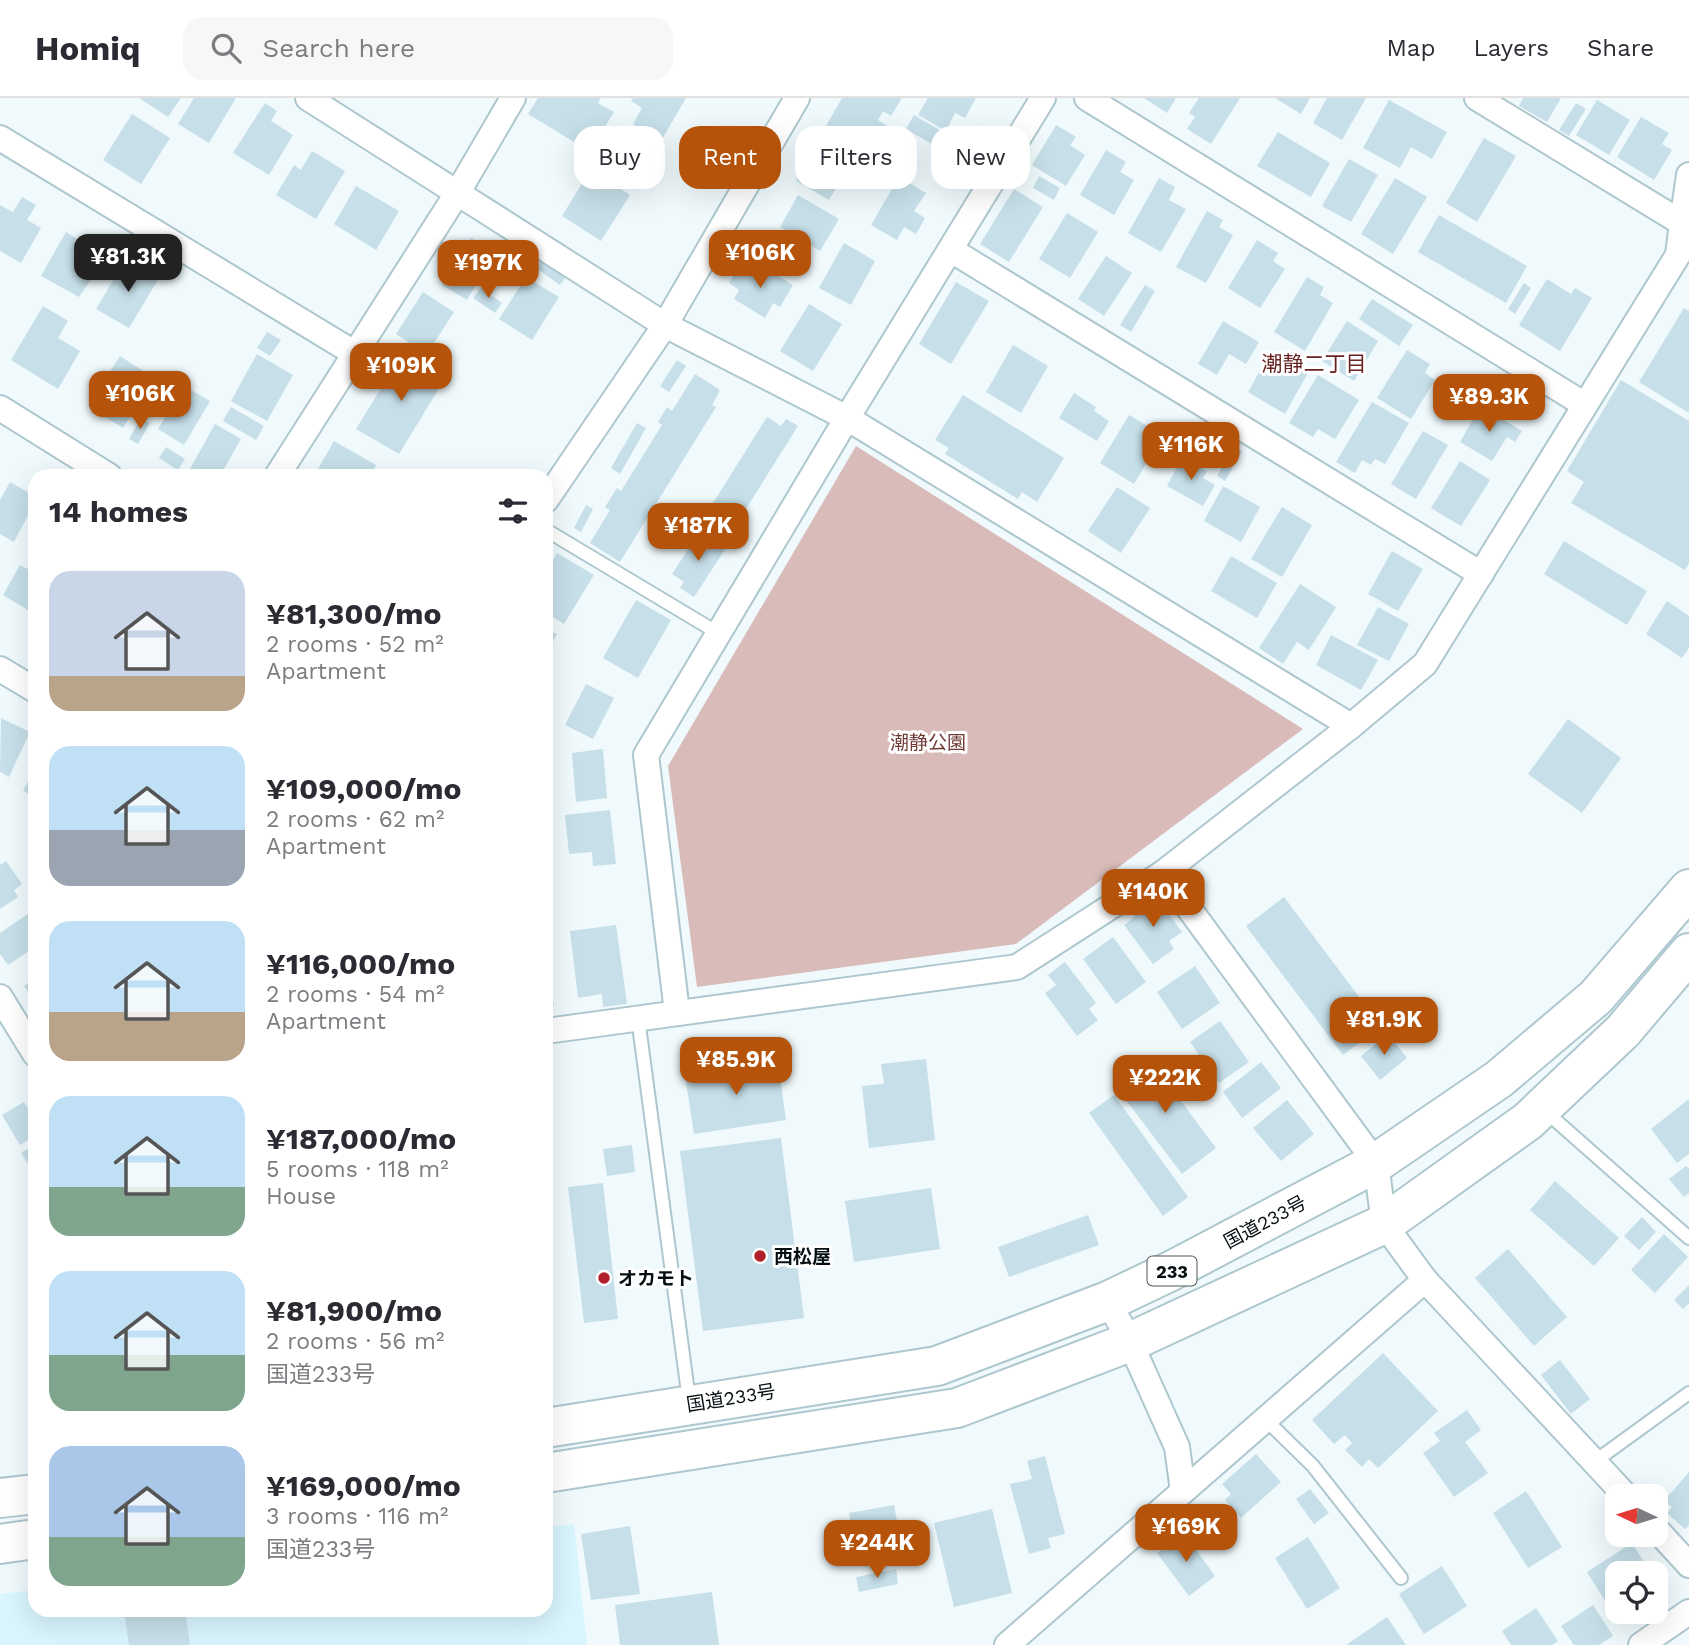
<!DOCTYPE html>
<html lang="en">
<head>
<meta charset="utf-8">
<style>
	:root { --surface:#fff; --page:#f7f7f7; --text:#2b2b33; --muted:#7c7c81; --line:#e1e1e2; --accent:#b45309 }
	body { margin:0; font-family:"Work Sans","Noto Sans JP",sans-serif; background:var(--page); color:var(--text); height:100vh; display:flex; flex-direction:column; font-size:26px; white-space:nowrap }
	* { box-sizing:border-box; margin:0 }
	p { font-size:23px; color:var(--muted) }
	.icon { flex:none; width:38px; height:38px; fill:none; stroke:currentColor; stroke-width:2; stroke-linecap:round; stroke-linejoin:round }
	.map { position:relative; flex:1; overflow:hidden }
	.panel { position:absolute; left:28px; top:371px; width:525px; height:1148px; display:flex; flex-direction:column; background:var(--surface); border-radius:21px; box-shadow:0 7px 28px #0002 }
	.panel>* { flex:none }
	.banner { position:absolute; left:574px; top:28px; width:665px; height:63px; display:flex; gap:14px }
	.needle { width:46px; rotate:274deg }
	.controls { position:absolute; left:1605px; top:1386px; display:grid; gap:14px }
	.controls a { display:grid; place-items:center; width:63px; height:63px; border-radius:14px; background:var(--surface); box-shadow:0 7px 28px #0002; font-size:35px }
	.price { position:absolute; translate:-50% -60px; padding:0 16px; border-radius:14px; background:var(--accent); color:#fff; font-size:23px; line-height:46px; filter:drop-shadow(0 2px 4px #0008) }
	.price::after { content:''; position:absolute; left:50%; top:42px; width:21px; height:16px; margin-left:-10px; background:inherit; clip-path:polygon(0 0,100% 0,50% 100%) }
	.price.on { background:#222; color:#fff }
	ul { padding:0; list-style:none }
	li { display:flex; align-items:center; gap:21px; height:175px; padding:0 21px }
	li span { display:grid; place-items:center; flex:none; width:196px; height:140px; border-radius:21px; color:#555 }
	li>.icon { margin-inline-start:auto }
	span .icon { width:84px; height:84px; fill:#fffc; stroke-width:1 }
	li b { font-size:30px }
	h2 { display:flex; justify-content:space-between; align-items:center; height:84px; padding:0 21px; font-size:30px }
	.tag { padding:0 24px; border-radius:21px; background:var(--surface); box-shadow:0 7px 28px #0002; font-size:24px; line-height:63px }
	.tag.on { background:var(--accent); color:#fff }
	header { display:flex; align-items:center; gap:42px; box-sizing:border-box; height:98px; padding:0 35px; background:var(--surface); border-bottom:2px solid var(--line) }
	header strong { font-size:33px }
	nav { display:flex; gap:38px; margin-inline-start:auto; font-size:24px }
	.search { width:490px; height:63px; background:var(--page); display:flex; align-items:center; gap:18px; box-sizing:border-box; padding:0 24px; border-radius:21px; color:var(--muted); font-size:26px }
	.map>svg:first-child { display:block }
	.built { fill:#d9f5fe }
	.green { fill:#d9bcb9 }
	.building { fill:#c6dfe8 }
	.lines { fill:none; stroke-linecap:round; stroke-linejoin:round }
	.service-casing { stroke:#aec7cf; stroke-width:16 }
	.minor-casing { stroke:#aec7cf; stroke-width:28 }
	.trunk-casing { stroke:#aec7cf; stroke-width:42 }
	.service { stroke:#fff; stroke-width:12 }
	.minor { stroke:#fff; stroke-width:24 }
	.trunk { stroke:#fff; stroke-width:38 }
	.poi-dot { fill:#b11f29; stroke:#fff; stroke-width:2.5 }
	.labels { text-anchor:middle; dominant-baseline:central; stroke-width:6; stroke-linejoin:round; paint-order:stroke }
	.shield { fill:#fff; stroke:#515759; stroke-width:2 }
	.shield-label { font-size:18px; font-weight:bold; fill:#060f12 }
	.park-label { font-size:19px; fill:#713a37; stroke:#fff }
	.street-label { font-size:19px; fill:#060f12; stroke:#fff }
	.poi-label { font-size:19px; font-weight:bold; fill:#060f12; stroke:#fff; text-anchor:start }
	.neighbourhood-label { font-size:21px; fill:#672221; stroke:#fff }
</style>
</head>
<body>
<header>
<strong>Homiq</strong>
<div class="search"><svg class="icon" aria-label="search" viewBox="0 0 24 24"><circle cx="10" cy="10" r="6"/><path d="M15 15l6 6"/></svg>Search here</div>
<nav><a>Map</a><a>Layers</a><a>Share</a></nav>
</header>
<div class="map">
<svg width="1689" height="1547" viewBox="0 0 1689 1547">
	<rect width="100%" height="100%" fill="#f0fafd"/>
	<polygon class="built" points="574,1426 587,1547 0,1547 0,1496 35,1492 35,1512 546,1512 546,1429"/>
	<polygon class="green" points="856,348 1303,631 1016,846 697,889 668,668"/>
	<g class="building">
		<polygon points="139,0 181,0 168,19"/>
		<polygon points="194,0 236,0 209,45 178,26"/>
		<polygon points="538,0 601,0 598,5 614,14 593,48 577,39 574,44 528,16"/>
		<polygon points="633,0 686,0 661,43 633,26 642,10 631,3"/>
		<polygon points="842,0 902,0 891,18 883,13 878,22 886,27 870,54 826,28"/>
		<polygon points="928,0 976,0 965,20 955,15 946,33 918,17"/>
		<polygon points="1144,0 1176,0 1167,15"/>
		<polygon points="1199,0 1240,0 1211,46 1187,31 1195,19 1189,15"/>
		<polygon points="1275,0 1310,0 1301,16"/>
		<polygon points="1327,0 1366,0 1342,42 1313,25"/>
		<polygon points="1523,0 1561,0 1547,24 1519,8"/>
		<polygon points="1389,2 1447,34 1432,61 1411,49 1400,70 1363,50"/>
		<polygon points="1597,2 1630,22 1609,57 1576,37"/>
		<polygon points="265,5 277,13 271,23 293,37 269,77 233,55"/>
		<polygon points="1576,5 1586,11 1569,38 1559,32"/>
		<polygon points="132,16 170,40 141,86 103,62"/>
		<polygon points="914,17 960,44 952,58 906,31"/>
		<polygon points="1641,19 1669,35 1662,46 1672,52 1654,82 1617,59"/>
		<polygon points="1056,27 1076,39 1070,47 1085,57 1066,88 1032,67"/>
		<polygon points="1278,34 1330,65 1311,99 1257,68"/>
		<polygon points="821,40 854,59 829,102 796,83"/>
		<polygon points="1484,40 1516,58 1477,124 1446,105"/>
		<polygon points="1106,52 1126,64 1120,74 1134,82 1114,117 1080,97"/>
		<polygon points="312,53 345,73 316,121 276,97 294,67 301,72"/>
		<polygon points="1349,61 1378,77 1351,124 1322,108"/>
		<polygon points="591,71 630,97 601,143 562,118"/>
		<polygon points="1039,78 1060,90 1054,102 1033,90"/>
		<polygon points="899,79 926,95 914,113 925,120 916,136 904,129 897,142 871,127"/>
		<polygon points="1159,80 1175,89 1169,102 1186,111 1161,154 1128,135"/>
		<polygon points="1395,80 1427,99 1393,156 1361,136"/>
		<polygon points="356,88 399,113 376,152 334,126"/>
		<polygon points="1014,91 1043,109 1009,164 980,146"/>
		<polygon points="798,97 839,121 820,153 780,129"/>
		<polygon points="22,99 36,107 27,122 41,130 21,165 0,153 0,107 13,114"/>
		<polygon points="1207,113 1223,122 1219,129 1233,137 1206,185 1176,169"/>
		<polygon points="1067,115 1098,134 1070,180 1039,161"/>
		<polygon points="1439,117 1527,168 1506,205 1418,154"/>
		<polygon points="66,134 88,148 81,158 99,170 79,199 41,178"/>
		<polygon points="471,140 495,154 467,202 442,187 455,164 449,160 458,145 465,149"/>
		<polygon points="1257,142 1278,155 1273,163 1285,171 1260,210 1228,190"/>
		<polygon points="518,144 529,152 514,174 503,167"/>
		<polygon points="844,145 875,163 851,207 819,190"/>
		<polygon points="1106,158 1132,175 1104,218 1078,201"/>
		<polygon points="126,161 159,180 129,230 96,211"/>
		<polygon points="542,161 567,177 560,187 536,170"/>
		<polygon points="760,167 793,187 780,209 773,205 765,220 734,201 739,192 729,185 738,169 754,178"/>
		<polygon points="526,179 559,199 532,242 499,221"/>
		<polygon points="1307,179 1324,189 1320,197 1333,205 1305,253 1274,234"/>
		<polygon points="1547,181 1571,196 1575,190 1592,200 1560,253 1519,227"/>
		<polygon points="956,184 989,203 951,266 919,246"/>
		<polygon points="1524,185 1531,190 1515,216 1508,211"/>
		<polygon points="1145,187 1155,193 1131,234 1120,227"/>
		<polygon points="481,190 502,205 495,215 473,200"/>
		<polygon points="423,194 454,214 427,256 396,236"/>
		<polygon points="1372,201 1413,227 1399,248 1359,221"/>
		<polygon points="809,206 842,226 813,273 780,253"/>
		<polygon points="43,208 68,223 58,240 80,253 58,291 11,262"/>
		<polygon points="1684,210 1689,213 1689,315 1639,284"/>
		<polygon points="1223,223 1259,244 1246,266 1229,256 1217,277 1198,266"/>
		<polygon points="1347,223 1378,243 1354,283 1322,263"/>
		<polygon points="267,234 281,242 270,258 257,250"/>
		<polygon points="1013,247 1048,268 1021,315 986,294"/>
		<polygon points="1407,252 1430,266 1425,275 1435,282 1411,321 1377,300"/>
		<polygon points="404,253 446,279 399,356 356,331"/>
		<polygon points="1271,253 1309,273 1285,316 1248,294"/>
		<polygon points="257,256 293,277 267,323 231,303"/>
		<polygon points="120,258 154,280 123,330 88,308"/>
		<polygon points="677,262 686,268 669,294 660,288"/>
		<polygon points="695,276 720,292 712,307 716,309 620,464 590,445 610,412 605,409 617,390 621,393 662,327 658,324 667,309 672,313"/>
		<polygon points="1318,277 1359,302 1335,341 1318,331 1313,339 1289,325"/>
		<polygon points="1621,282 1689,323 1689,465 1685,472 1571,405 1584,384 1567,373"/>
		<polygon points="184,288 210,303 184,347 158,331"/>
		<polygon points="1074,295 1096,309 1094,313 1109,323 1097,343 1059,320"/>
		<polygon points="963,297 1064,360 1037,404 1022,394 1018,401 945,356 949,350 935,342"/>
		<polygon points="1372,304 1409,325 1385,366 1375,361 1371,367 1362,362 1355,375 1336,364"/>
		<polygon points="1481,308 1522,333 1515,344 1507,339 1492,363 1460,344"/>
		<polygon points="231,309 264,328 256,342 223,323"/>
		<polygon points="1129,317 1163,337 1134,386 1100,365"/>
		<polygon points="767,319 781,328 786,321 798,328 739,422 713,405"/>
		<polygon points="141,320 150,325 138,346 129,341"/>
		<polygon points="637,325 646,330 620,376 611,370"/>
		<polygon points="215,326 241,341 220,378 190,378 187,376"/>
		<polygon points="1423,333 1448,347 1416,401 1391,386"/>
		<polygon points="334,343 376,367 370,378 314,378"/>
		<polygon points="166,349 185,361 178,372 159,360"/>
		<polygon points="1234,349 1242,353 1225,383 1217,378"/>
		<polygon points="1182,360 1207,373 1203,380 1215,387 1203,408 1167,388"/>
		<polygon points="1460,363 1490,382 1461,428 1431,410"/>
		<polygon points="10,384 35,398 35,404 14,444 0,436 0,402"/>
		<polygon points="1223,388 1260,409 1241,444 1204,423"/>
		<polygon points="1117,389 1150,410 1121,455 1088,433"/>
		<polygon points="586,407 593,411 581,434 574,430"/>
		<polygon points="1282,409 1312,427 1282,479 1251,461"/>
		<polygon points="700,433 726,450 694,499 680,490 684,484 672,476"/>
		<polygon points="1564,443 1647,493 1627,527 1544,476"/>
		<polygon points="1392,453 1423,471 1398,513 1368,496"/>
		<polygon points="557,455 594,477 564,526 546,515 546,474"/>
		<polygon points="1231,458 1277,485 1257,520 1211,493"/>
		<polygon points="20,467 35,475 35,506 31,514 3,497"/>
		<polygon points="1300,486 1336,509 1309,552 1297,544 1283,566 1259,550"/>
		<polygon points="636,502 671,522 638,580 603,560"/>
		<polygon points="1667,503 1689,518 1689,550 1682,560 1646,536"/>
		<polygon points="1378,509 1409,526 1389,563 1357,547"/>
		<polygon points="546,531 557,536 546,557"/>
		<polygon points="1331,537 1378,562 1361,592 1316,567"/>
		<polygon points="586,586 614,600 593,641 565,627"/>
		<polygon points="1,620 30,634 9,679 0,674"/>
		<polygon points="1568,621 1621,660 1582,715 1528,676"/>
		<polygon points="603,651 607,700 576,704 572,655"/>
		<polygon points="35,669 35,699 23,693"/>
		<polygon points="610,712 616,766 593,768 592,754 569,756 565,717"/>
		<polygon points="6,763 22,786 14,792 18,799 0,811 0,767"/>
		<polygon points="1154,796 1182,834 1169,843 1174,851 1153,866 1124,827 1135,819 1130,813"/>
		<polygon points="1284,799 1381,928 1343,957 1246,828"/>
		<polygon points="35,811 35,849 8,867 0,856 0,835"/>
		<polygon points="616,827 627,906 603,909 602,896 578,900 570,833"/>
		<polygon points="1113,839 1146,884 1116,906 1083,861"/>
		<polygon points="546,862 554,908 546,910"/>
		<polygon points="1065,864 1096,905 1089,911 1098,922 1077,938 1045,895 1056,887 1048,877"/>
		<polygon points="1195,868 1220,905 1182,931 1157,894"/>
		<polygon points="35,880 35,905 24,888"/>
		<polygon points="1220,923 1249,964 1219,985 1190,944"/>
		<polygon points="1388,936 1407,960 1380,982 1361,958"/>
		<polygon points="1148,959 1216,1050 1182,1076 1113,985"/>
		<polygon points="926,961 935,1042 869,1050 862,988 884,986 881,966"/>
		<polygon points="778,963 786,1022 694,1036 685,977"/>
		<polygon points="1261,964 1281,990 1242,1020 1223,994"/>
		<polygon points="1114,997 1188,1099 1163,1118 1089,1015"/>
		<polygon points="1689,1001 1689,1056 1677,1065 1651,1031"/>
		<polygon points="1287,1002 1314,1036 1281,1063 1253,1030"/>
		<polygon points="24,1004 35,1023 35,1038 20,1047 2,1017"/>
		<polygon points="781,1040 804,1220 703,1233 680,1053"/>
		<polygon points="35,1046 35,1073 33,1074 21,1055"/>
		<polygon points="632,1047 635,1074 607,1078 603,1051"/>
		<polygon points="1686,1068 1689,1071 1689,1095 1684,1099 1669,1081"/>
		<polygon points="1555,1083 1619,1140 1594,1168 1530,1112"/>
		<polygon points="603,1085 618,1221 584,1225 568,1089"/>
		<polygon points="931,1090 940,1151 854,1164 845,1103"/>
		<polygon points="1088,1117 1099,1147 1009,1179 998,1149"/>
		<polygon points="1642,1119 1656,1134 1639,1152 1624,1138"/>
		<polygon points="1664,1136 1688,1159 1655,1195 1631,1172"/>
		<polygon points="1508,1151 1567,1219 1534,1248 1475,1180"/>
		<polygon points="1689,1187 1689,1205 1683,1211 1674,1202"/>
		<polygon points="1383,1255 1438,1313 1378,1370 1369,1361 1362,1369 1345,1352 1352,1345 1345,1337 1334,1346 1312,1322"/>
		<polygon points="1560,1262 1590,1301 1571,1316 1541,1277"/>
		<polygon points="1467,1312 1481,1332 1465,1344 1488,1375 1454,1399 1423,1355 1440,1343 1434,1335"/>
		<polygon points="1256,1356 1281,1384 1241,1420 1225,1402 1231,1396 1222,1386"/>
		<polygon points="1045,1358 1065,1436 1048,1440 1051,1450 1029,1456 1010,1386 1032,1381 1027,1363"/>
		<polygon points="1689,1374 1689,1427 1685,1431 1667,1415 1672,1409 1664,1403"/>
		<polygon points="1310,1391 1329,1415 1314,1426 1296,1401"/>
		<polygon points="1526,1393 1562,1449 1528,1470 1493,1415"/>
		<polygon points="894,1407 901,1445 856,1453 849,1415"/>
		<polygon points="992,1411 1012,1495 954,1509 934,1425"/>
		<polygon points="630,1428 640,1496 591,1502 581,1436"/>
		<polygon points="1184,1435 1215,1478 1189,1498 1157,1455"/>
		<polygon points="1308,1439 1340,1490 1307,1511 1275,1460"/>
		<polygon points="1632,1445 1651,1475 1617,1475 1617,1500 1607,1506 1587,1474"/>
		<polygon points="1442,1468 1467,1508 1424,1536 1399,1496"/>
		<polygon points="896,1471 898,1486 859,1494 856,1479"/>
		<polygon points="712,1494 719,1547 620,1547 615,1507"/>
		<polygon points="1593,1507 1613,1538 1599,1547 1574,1547 1561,1528"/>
		<polygon points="1536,1510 1558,1543 1552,1547 1511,1547 1502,1533"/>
		<polygon points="124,1512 185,1512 190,1547 129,1547"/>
		<polygon points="1387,1519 1406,1547 1346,1547"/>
	</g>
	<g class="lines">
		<defs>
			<g id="service">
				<polyline points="546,432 718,535"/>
				<polyline points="638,920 689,1302"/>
				<polyline points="1545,1013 1689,1140"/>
				<polyline points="1265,1321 1313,1368 1401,1480"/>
				<polyline points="1594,1364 1689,1295"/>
			</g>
			<g id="minor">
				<polyline points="308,0 665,227 847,320 1351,628"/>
				<polyline points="1087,0 1585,307"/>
				<polyline points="0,40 354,255"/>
				<polyline points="1682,125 1689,77"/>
				<polyline points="951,152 1481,476"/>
				<polyline points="0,310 109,378"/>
				<polyline points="277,378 458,94 513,0"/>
				<polyline points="546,402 665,227 797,0"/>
				<polyline points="0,571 35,592"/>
				<polyline points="1163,775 1376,1065 1384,1126 1425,1182 1626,1398"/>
				<polyline points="0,899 35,956"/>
				<polyline points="677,914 646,657 847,320 1043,0"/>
				<polyline points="546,933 1017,869 1163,775 1351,628 1425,566 1678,157 1682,125 1477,0"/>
				<polyline points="1108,1203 1130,1244 1177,1349 1183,1393"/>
				<polyline points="1656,1431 1689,1467"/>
				<polyline points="1007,1547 1425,1182"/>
				<polyline points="1641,1547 1689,1514"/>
			</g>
			<g id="trunk">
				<polyline points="546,1330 937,1268 1108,1203 1171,1173 1376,1065 1499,981 1596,899 1689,791"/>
				<polyline points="546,1375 957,1310 1130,1244 1384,1126 1528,1023 1623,933 1689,855"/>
				<polyline points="0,1400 35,1396"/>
				<polyline points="0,1446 35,1441"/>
			</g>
		</defs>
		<use href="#service" class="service-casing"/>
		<use href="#minor" class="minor-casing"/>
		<use href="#trunk" class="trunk-casing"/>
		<use href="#service" class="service"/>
		<use href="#minor" class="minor"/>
		<use href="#trunk" class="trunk"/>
	</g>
	<g class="poi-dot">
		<circle cx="760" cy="1158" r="7"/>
		<circle cx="604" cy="1180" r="7"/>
	</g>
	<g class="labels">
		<rect class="shield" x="1147.5" y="1158.5" width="49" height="29" rx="5"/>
		<g class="shield-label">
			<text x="1172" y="1173">233</text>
		</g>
		<g class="park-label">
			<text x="928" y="644">潮静公園</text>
		</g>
		<g class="street-label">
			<text transform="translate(1265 1124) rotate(-28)">国道233号</text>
			<text transform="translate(731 1300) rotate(-9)">国道233号</text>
		</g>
		<g class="poi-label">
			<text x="774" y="1158">西松屋</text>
			<text x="618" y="1180">オカモト</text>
		</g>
		<g class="neighbourhood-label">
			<text x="1314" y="265">潮静二丁目</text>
		</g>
	</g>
</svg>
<div class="controls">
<a><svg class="needle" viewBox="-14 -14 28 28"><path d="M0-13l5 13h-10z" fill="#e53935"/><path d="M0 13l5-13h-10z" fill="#7c7c81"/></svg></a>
<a><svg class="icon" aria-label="locate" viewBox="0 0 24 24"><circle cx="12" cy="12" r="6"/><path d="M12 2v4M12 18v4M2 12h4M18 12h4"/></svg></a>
</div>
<b class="price" style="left:760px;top:192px">¥106K</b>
<b class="price on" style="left:128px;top:196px">¥81.3K</b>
<b class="price" style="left:488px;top:202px">¥197K</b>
<b class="price" style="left:401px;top:305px">¥109K</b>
<b class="price" style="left:140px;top:333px">¥106K</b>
<b class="price" style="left:1489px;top:336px">¥89.3K</b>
<b class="price" style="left:1191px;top:384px">¥116K</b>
<b class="price" style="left:698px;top:465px">¥187K</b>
<b class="price" style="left:1153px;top:831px">¥140K</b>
<b class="price" style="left:1384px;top:959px">¥81.9K</b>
<b class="price" style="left:736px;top:999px">¥85.9K</b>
<b class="price" style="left:1165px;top:1017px">¥222K</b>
<b class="price" style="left:1186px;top:1466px">¥169K</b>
<b class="price" style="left:877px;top:1482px">¥244K</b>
<div class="banner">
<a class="tag">Buy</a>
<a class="tag on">Rent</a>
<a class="tag">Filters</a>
<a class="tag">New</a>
</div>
<section class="panel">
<h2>14 homes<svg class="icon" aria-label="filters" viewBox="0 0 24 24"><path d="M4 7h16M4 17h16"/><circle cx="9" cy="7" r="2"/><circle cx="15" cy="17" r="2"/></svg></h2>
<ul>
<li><span style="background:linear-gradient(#c9d6e8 75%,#b9a48a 0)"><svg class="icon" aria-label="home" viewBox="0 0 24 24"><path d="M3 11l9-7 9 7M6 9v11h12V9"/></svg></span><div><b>¥81,300/mo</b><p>2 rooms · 52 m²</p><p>Apartment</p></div></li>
<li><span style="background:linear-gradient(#bfe0f5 60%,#9aa5b1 0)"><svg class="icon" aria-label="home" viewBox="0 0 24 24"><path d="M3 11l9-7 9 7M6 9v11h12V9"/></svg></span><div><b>¥109,000/mo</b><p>2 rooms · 62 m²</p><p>Apartment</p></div></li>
<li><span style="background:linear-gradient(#bfe0f5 65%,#b9a48a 0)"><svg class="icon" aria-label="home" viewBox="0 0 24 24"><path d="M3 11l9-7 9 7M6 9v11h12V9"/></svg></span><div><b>¥116,000/mo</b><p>2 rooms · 54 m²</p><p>Apartment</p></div></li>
<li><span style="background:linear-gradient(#bfe0f5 65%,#7fa58c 0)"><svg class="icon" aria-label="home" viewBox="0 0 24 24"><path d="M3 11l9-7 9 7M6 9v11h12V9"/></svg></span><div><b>¥187,000/mo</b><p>5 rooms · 118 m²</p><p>House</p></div></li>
<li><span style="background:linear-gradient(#bfe0f5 60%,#7fa58c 0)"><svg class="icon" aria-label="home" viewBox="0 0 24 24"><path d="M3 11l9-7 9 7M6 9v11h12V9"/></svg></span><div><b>¥81,900/mo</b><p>2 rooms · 56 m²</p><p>国道233号</p></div></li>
<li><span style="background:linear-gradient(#a9c7e8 65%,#7fa58c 0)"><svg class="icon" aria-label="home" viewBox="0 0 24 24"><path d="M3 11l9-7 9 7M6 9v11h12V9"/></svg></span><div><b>¥169,000/mo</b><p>3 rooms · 116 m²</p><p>国道233号</p></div></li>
</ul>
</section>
</div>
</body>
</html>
